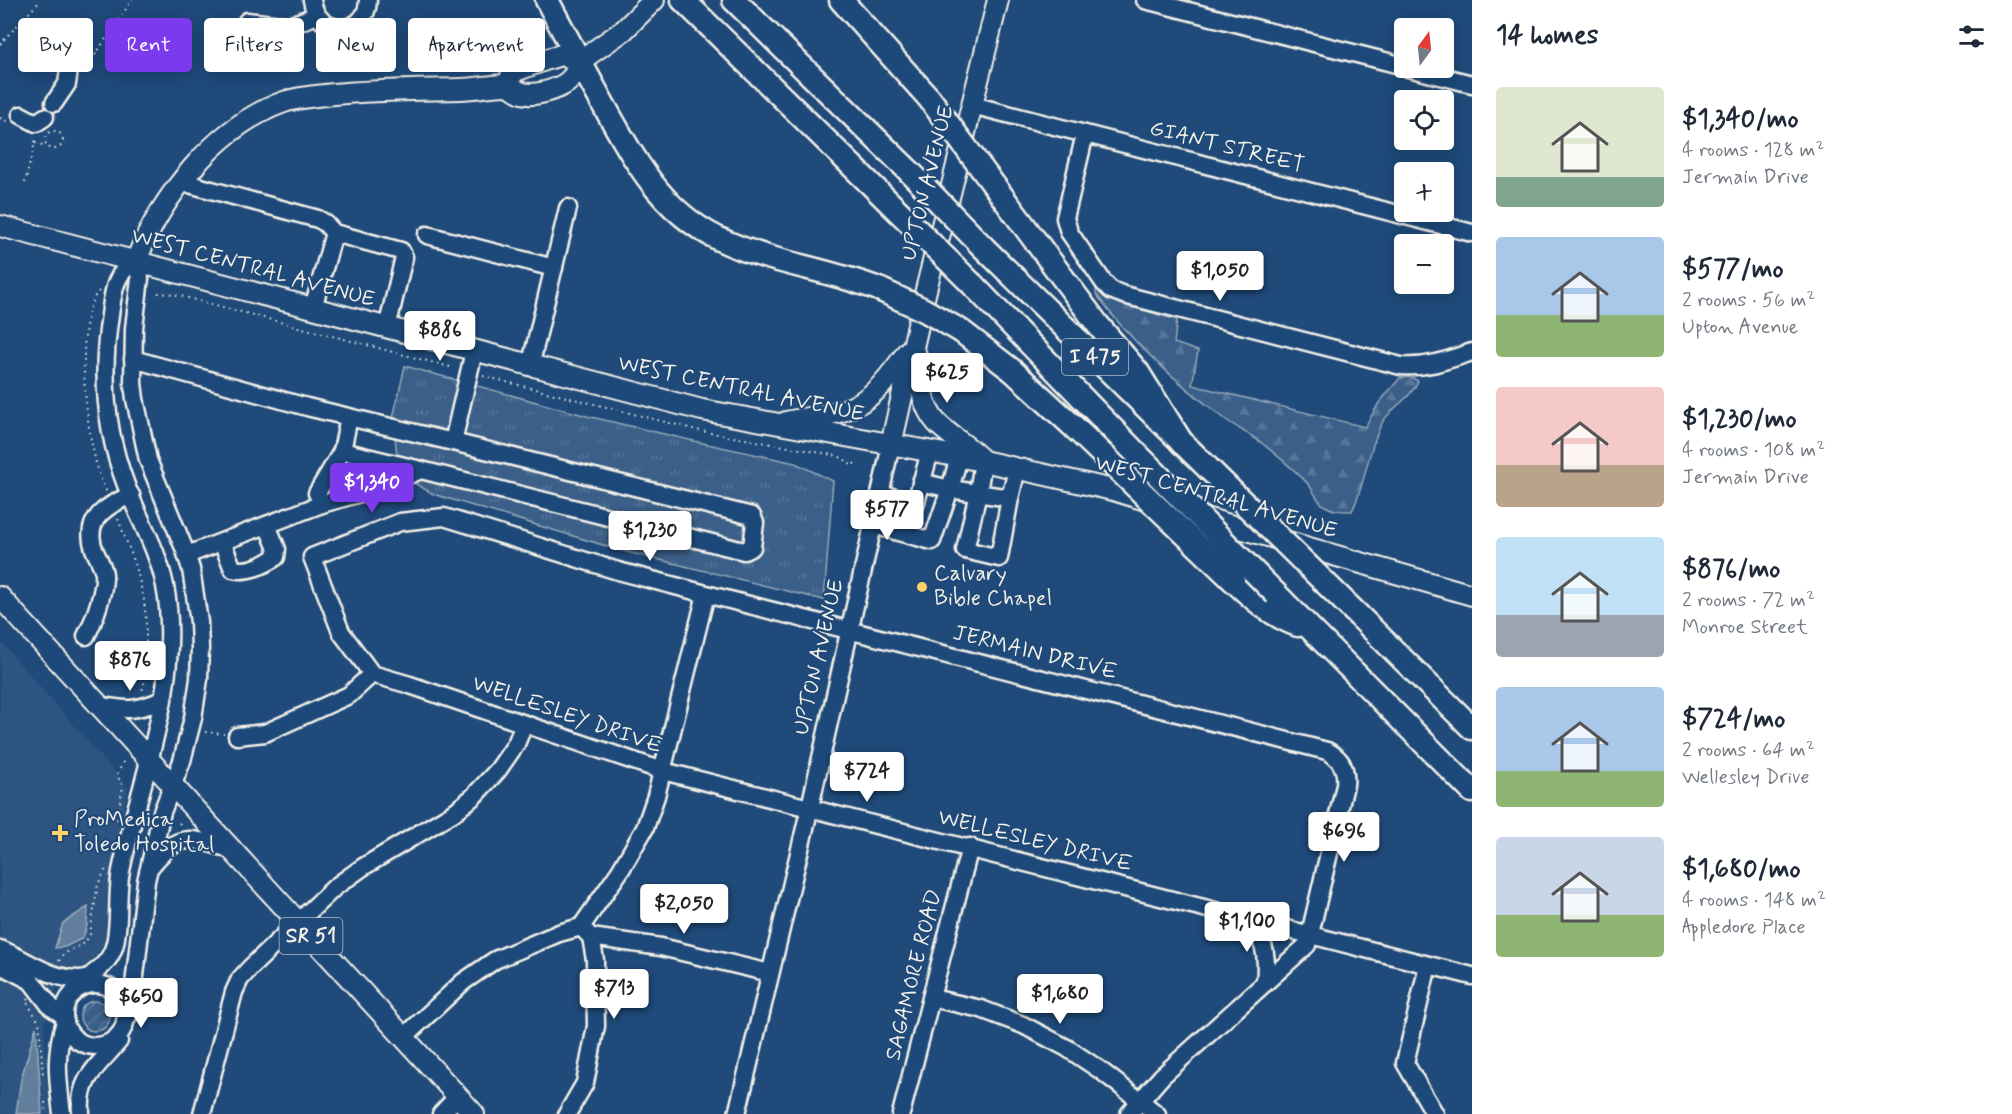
<!DOCTYPE html>
<html lang="en">
<head>
<meta charset="utf-8">
<style>
	:root { --surface:#fff; --page:#f6f6f7; --text:#1f2937; --muted:#747a83; --accent:#7c3aed }
	body { margin:0; font-family:Mynerve,sans-serif; background:var(--page); color:var(--text); height:100vh; display:flex; flex-direction:column; font-size:22px; white-space:nowrap }
	* { box-sizing:border-box; margin:0 }
	p { font-size:20px; color:var(--muted) }
	.icon { flex:none; width:33px; height:33px; fill:none; stroke:currentColor; stroke-width:2; stroke-linecap:round; stroke-linejoin:round }
	.map { position:relative; flex:1; overflow:hidden }
	.drawer { display:flex; flex-direction:column; background:var(--surface); width:540px }
	.drawer>* { flex:none }
	.top-card { position:absolute; left:18px; top:18px; width:570px; height:54px; display:flex; gap:12px }
	.needle { width:39px; rotate:15deg }
	.controls { position:absolute; left:1394px; top:18px; display:grid; gap:12px }
	.controls a { display:grid; place-items:center; width:60px; height:60px; border-radius:6px; background:var(--surface); box-shadow:0 3px 15px #0003; font-size:30px }
	.price { position:absolute; translate:-50% -51px; padding:0 14px; border-radius:6px; background:#fff; color:#222; font-size:20px; line-height:39px; filter:drop-shadow(0 2px 3px #0008) }
	.price::after { content:''; position:absolute; left:50%; top:36px; width:18px; height:14px; margin-left:-9px; background:inherit; clip-path:polygon(0 0,100% 0,50% 100%) }
	.price.current { background:var(--accent); color:#fff }
	ul { padding:0; list-style:none }
	li { display:flex; align-items:center; gap:18px; height:150px; padding:0 24px }
	li span { display:grid; place-items:center; flex:none; width:168px; height:120px; border-radius:6px; color:#555 }
	li>.icon { margin-inline-start:auto }
	span .icon { width:72px; height:72px; fill:#fffc; stroke-width:1 }
	li b { font-size:26px }
	h2 { display:flex; justify-content:space-between; align-items:center; height:72px; padding:0 24px; font-size:26px }
	.tag { padding:0 21px; border-radius:6px; background:var(--surface); box-shadow:0 3px 15px #0003; font-size:21px; line-height:54px }
	.tag.current { background:var(--accent); color:#fff }
	main { display:flex; flex:1; min-height:0 }
	.map>svg:first-child { display:block }
	.built { fill:#2d5581 }
	.forest { fill:url(#forest-firs); stroke:#97a8b8; stroke-width:1.5 }
	.park { fill:url(#park-tufts); stroke:#97a8b8; stroke-width:1.5 }
	.garden { fill:url(#garden-furrows); stroke:#97a8b8; stroke-width:1.5 }
	.water { fill:#627e9d; stroke:#9cacbb; stroke-width:1.5 }
	.lines { fill:none; stroke-linecap:round; stroke-linejoin:round }
	.minor-casing { stroke:#f4f1e8; stroke-width:21 }
	.major-casing { stroke:#f4f1e8; stroke-width:24 }
	.highway-casing { stroke:#f4f1e8; stroke-width:27 }
	.path { stroke:#f4f1e8; stroke-width:2; stroke-dasharray:1.5 4.5; stroke-linecap:butt }
	.minor { stroke:#1f4a7a; stroke-width:16 }
	.major { stroke:#1f4a7a; stroke-width:20 }
	.highway { stroke:#1f4a7a; stroke-width:22 }
	.highway-bridge-casing { stroke:#f4f1e8; stroke-width:27; stroke-linecap:butt }
	.highway-bridge { stroke:#1f4a7a; stroke-width:22 }
	.poi-dot { fill:#ffd166; stroke:#1f4a7a; stroke-width:2 }
	.labels { text-anchor:middle; dominant-baseline:central; stroke-width:4.5; stroke-linejoin:round; paint-order:stroke }
	.shield { fill:#1f4a7a; stroke:#b4bfc7; stroke-width:1.5 }
	.shield-label { font-size:21px; font-weight:bold; fill:#f4f1e8 }
	.street-label { font-size:22px; fill:#f4f1e8; stroke:#1f4a7a }
	.poi-label { font-size:22px; fill:#f4f1e8; stroke:#1f4a7a; text-anchor:start }
</style>
</head>
<body>
<main>
<div class="map">
<svg width="1472" height="1114" viewBox="0 0 1472 1114">
	<defs>
		<pattern id="forest-firs" width="22" height="20" patternUnits="userSpaceOnUse" patternTransform="scale(1.5)"><rect width="22" height="20" fill="#3a5f88"/><path d="M5 1l3.5 6h-7zM16 11l3.5 6h-7z" fill="#577699"/></pattern>
		<pattern id="park-tufts" width="24" height="20" patternUnits="userSpaceOnUse" patternTransform="scale(1.5)"><rect width="24" height="20" fill="#3a5f88"/><path d="M3 7l-1-3M5 7V3M7 7l1-3M15 17l-1-3M17 17v-4M19 17l1-3" fill="none" stroke="#577699"/></pattern>
		<pattern id="garden-furrows" width="10" height="10" patternUnits="userSpaceOnUse" patternTransform="scale(1.5)"><rect width="10" height="10" fill="#3a5f88"/><path d="M-1 1l2-2M0 10L10 0M9 11l2-2" fill="none" stroke="#577699"/></pattern>
	</defs>
	<rect width="100%" height="100%" fill="#1f4a7a"/>
	<filter id="ink" filterUnits="userSpaceOnUse"><feTurbulence type="fractalNoise" baseFrequency=".0167" numOctaves="2"/><feDisplacementMap in="SourceGraphic" scale="12" xChannelSelector="R" yChannelSelector="G"/><feConvolveMatrix kernelMatrix="1 2 1 2 8 2 1 2 1" color-interpolation-filters="sRGB"/></filter>
	<g filter="url(#ink)">
		<polygon class="built" points="0,641 128,787 111,879 105,944 86,967 78,971 61,971 44,1025 45,1069 50,1114 0,1114"/>
		<path class="forest" d="M1096,289L1108,300L1177,320L1174,343L1198,351L1192,385L1365,427L1379,403L1400,378L1411,377L1418,381C1411,399 1391,407 1382,423C1367,451 1366,483 1352,511C1342,511 1333,511 1325,506C1317,501 1316,495 1311,488C1304,477 1274,453 1263,444C1251,435 1237,428 1225,419C1178,383 1131,343 1096,294Z"/>
		<polygon class="park" points="405,366 587,416 698,442 795,463 833,481 824,600 623,551 433,494 399,474 393,418"/>
		<circle class="garden" cx="95" cy="1016" r="15"/>
		<g class="water">
			<polygon points="88,907 87,925 83,938 65,947 55,948 63,923"/>
			<polygon points="36,1027 42,1114 16,1114 21,1079"/>
		</g>
		<g class="lines">
			<defs>
				<g id="minor">
					<path d="M312,0C317,38 367,37 368,0"/>
					<polyline points="1145,0 1404,66"/>
					<polyline points="247,21 289,26 317,15"/>
					<polyline points="1408,68 1472,84"/>
					<polyline points="54,103 67,84 70,62 75,48"/>
					<polyline points="972,105 1472,233"/>
					<polyline points="21,115 36,123 45,117"/>
					<path d="M1085,134L1065,218L1069,232L1104,283L1111,290L1124,295L1401,366C1427,368 1448,360 1472,352"/>
					<polyline points="182,182 318,219 325,223 334,233 401,251 404,257 387,328"/>
					<polyline points="427,235 554,268"/>
					<polyline points="313,308 334,233"/>
					<polyline points="133,359 307,407 453,442 474,351"/>
					<polyline points="530,367 568,208"/>
					<polyline points="342,451 421,470"/>
					<polyline points="983,461 978,493 965,550 999,558 1010,498"/>
					<polyline points="921,482 950,489 1010,498 1017,469"/>
					<polyline points="880,494 916,503"/>
					<polyline points="322,504 368,491 421,470 744,551 752,547 755,523 752,516 453,442"/>
					<polyline points="873,525 932,541 950,489 959,457"/>
					<polyline points="907,534 930,452"/>
					<path d="M222,542L233,569C246,573 265,565 276,557L277,549L267,525"/>
					<polyline points="187,555 322,504 317,493 342,451 349,417"/>
					<path d="M86,636C94,621 105,591 104,574C103,565 97,557 94,549C83,518 108,505 131,495"/>
					<path d="M99,705C127,711 136,711 162,700"/>
					<polyline points="237,736 265,733 349,695 372,674"/>
					<path d="M151,866C179,831 190,838 230,849"/>
					<path d="M1247,918C1265,941 1268,954 1265,983"/>
					<polyline points="591,937 661,947 770,973"/>
					<path d="M0,949C31,961 55,984 89,978"/>
					<polyline points="0,965 31,981 51,1007 64,1016"/>
					<polyline points="1428,965 1405,1063 1435,1114"/>
					<circle cx="95" cy="1015" r="31"/>
					<path d="M73,994C77,979 106,973 114,947C121,924 116,896 121,871C140,779 183,681 165,586C158,550 139,519 126,485C105,430 101,373 110,315C113,294 114,272 136,261L140,278L134,328L133,383L135,399L148,460L184,548L191,569L199,622L200,648L199,679L193,718L182,761L162,812L146,881L132,1002L131,1011L125,1021"/>
					<polyline points="932,998 981,1009 1023,1025 1067,1048 1100,1070 1157,1114"/>
					<polyline points="404,1037 463,982 495,960 559,933 581,927 620,871 645,828 656,796 706,594"/>
					<path d="M62,1114C58,1081 54,1053 65,1022"/>
					<path d="M81,1114C78,1077 99,1066 119,1041"/>
					<polyline points="202,1114 234,992 240,979 251,967 335,887 363,867 453,813 473,797 498,770 516,744 524,724"/>
					<polyline points="441,1114 458,1096"/>
					<polyline points="567,1114 585,1083 596,1026 595,960 591,937 581,927"/>
					<polyline points="737,1114 810,807 891,445"/>
					<polyline points="901,1114 970,847"/>
					<path d="M1129,1114L1162,1076L1307,945L1310,934L1345,785C1347,769 1341,758 1327,751L706,594L618,571L444,517L400,522L312,557L341,632L372,674L410,685L663,771L1472,976"/>
				</g>
				<g id="major">
					<polyline points="509,85 511,76 515,71 545,60 561,55 580,61"/>
					<polyline points="0,226 702,410 983,461 1113,490 1152,502"/>
					<path d="M136,261C161,197 216,126 284,102C299,97 318,96 334,94C376,90 418,90 461,89C476,89 492,85 506,85C511,85 514,89 518,91C526,96 536,94 545,92C563,87 575,81 580,61L624,30L654,0"/>
					<path d="M916,355C919,377 921,405 936,422C949,436 969,446 983,461"/>
					<path d="M786,422C805,418 824,416 842,411C872,402 891,375 908,351"/>
					<polyline points="891,445 925,294 998,0"/>
					<polyline points="1195,515 1472,595"/>
					<polyline points="0,597 474,1114"/>
				</g>
				<g id="highway">
					<path d="M547,0C565,35 584,69 603,104C636,162 663,216 728,243C777,264 831,270 881,290"/>
					<polyline points="683,0 899,212"/>
					<polyline points="734,0 909,171"/>
					<polyline points="841,0 929,98"/>
					<polyline points="993,184 1098,325 1137,371 1182,443"/>
					<polyline points="982,246 1208,468"/>
					<polyline points="972,284 1128,445"/>
					<polyline points="961,331 1013,371 1074,427"/>
					<path d="M1233,580C1252,598 1272,616 1298,625"/>
					<polyline points="1276,594 1472,791"/>
					<polyline points="1359,616 1472,728"/>
				</g>
			</defs>
			<use href="#minor" class="minor-casing"/>
			<use href="#major" class="major-casing"/>
			<use href="#highway" class="highway-casing"/>
			<g class="path">
				<polyline points="0,44 41,0"/>
				<polyline points="85,70 132,0"/>
				<polyline points="0,118 8,122"/>
				<circle cx="54" cy="140" r="9"/>
				<polyline points="35,143 46,146"/>
				<polyline points="25,183 36,138"/>
				<path d="M99,291C71,318 87,461 107,492"/>
				<polyline points="158,293 173,294 454,368"/>
				<polyline points="483,376 701,431 838,456 844,459 852,466 856,462"/>
				<polyline points="118,519 136,566 144,600 146,621 146,676 142,691"/>
				<polyline points="205,732 224,734"/>
				<polyline points="117,820 123,786 117,775 125,758"/>
				<polyline points="179,824 181,822"/>
				<polyline points="59,961 63,954 85,943 90,934 98,884 106,869"/>
				<polyline points="29,999 26,1001 39,1022 43,1075"/>
				<polyline points="45,1102 46,1114"/>
			</g>
			<use href="#minor" class="minor"/>
			<use href="#major" class="major"/>
			<use href="#highway" class="highway"/>
			<defs>
				<g id="highway-bridge">
					<polyline points="929,98 993,184"/>
					<polyline points="909,171 982,246"/>
					<polyline points="899,212 972,284"/>
					<polyline points="881,290 924,310 961,331"/>
					<polyline points="1074,427 1233,580"/>
					<polyline points="1128,445 1276,594"/>
					<polyline points="1208,468 1359,616"/>
				</g>
			</defs>
			<use href="#highway-bridge" class="highway-bridge-casing"/>
			<use href="#highway-bridge" class="highway-bridge"/>
		</g>
	</g>
	<g class="poi-dot">
		<circle cx="922" cy="587" r="6"/>
		<path d="M57 824h6v6h6v6h-6v6h-6v-6h-6v-6h6z"/>
	</g>
	<g class="labels">
		<g class="shield">
			<rect x="1062" y="339" width="66" height="36" rx="4.5"/>
			<rect x="279.5" y="918" width="63" height="36" rx="4.5"/>
		</g>
		<g class="shield-label">
			<text x="1095" y="357">I 475</text>
			<text x="311" y="936">SR 51</text>
		</g>
		<g class="street-label">
			<text transform="translate(1227 147) rotate(14)">GIANT STREET</text>
			<text transform="translate(928 183) rotate(-76)">UPTON AVENUE</text>
			<text transform="translate(253 268) rotate(15)">WEST CENTRAL AVENUE</text>
			<text transform="translate(741 389) rotate(12)">WEST CENTRAL AVENUE</text>
			<text transform="translate(1216 497) rotate(16)">WEST CENTRAL AVENUE</text>
			<text transform="translate(1035 653) rotate(14)">JERMAIN DRIVE</text>
			<text transform="translate(819 657) rotate(-77)">UPTON AVENUE</text>
			<text transform="translate(567 715) rotate(19)">WELLESLEY DRIVE</text>
			<text transform="translate(1035 841) rotate(14)">WELLESLEY DRIVE</text>
			<text transform="translate(914 975) rotate(-76)">SAGAMORE ROAD</text>
		</g>
		<g class="poi-label">
			<text x="934" y="574">Calvary<tspan x="934" dy="25">Bible Chapel</tspan></text>
			<text x="74" y="820">ProMedica<tspan x="74" dy="25">Toledo Hospital</tspan></text>
		</g>
	</g>
</svg>
<div class="controls">
<a><svg class="needle" viewBox="-14 -14 28 28"><path d="M0-13l5 13h-10z" fill="#e53935"/><path d="M0 13l5-13h-10z" fill="#747a83"/></svg></a>
<a><svg class="icon" aria-label="locate" viewBox="0 0 24 24"><circle cx="12" cy="12" r="6"/><path d="M12 2v4M12 18v4M2 12h4M18 12h4"/></svg></a>
<a>+</a>
<a>−</a>
</div>
<b class="price" style="left:1220px;top:302px">$1,050</b>
<b class="price" style="left:440px;top:362px">$886</b>
<b class="price" style="left:947px;top:404px">$625</b>
<b class="price current" style="left:372px;top:514px">$1,340</b>
<b class="price" style="left:887px;top:541px">$577</b>
<b class="price" style="left:650px;top:562px">$1,230</b>
<b class="price" style="left:130px;top:692px">$876</b>
<b class="price" style="left:867px;top:803px">$724</b>
<b class="price" style="left:1344px;top:863px">$696</b>
<b class="price" style="left:684px;top:935px">$2,050</b>
<b class="price" style="left:1247px;top:953px">$1,100</b>
<b class="price" style="left:614px;top:1020px">$713</b>
<b class="price" style="left:1060px;top:1025px">$1,680</b>
<b class="price" style="left:141px;top:1029px">$650</b>
<div class="top-card">
<a class="tag">Buy</a>
<a class="tag current">Rent</a>
<a class="tag">Filters</a>
<a class="tag">New</a>
<a class="tag">Apartment</a>
</div>
</div>
<section class="drawer">
<h2>14 homes<svg class="icon" aria-label="filters" viewBox="0 0 24 24"><path d="M4 7h16M4 17h16"/><circle cx="9" cy="7" r="2"/><circle cx="15" cy="17" r="2"/></svg></h2>
<ul>
<li><span style="background:linear-gradient(#dfe7d0 75%,#7fa58c 0)"><svg class="icon" aria-label="home" viewBox="0 0 24 24"><path d="M3 11l9-7 9 7M6 9v11h12V9"/></svg></span><div><b>$1,340/mo</b><p>4 rooms · 128 m²</p><p>Jermain Drive</p></div></li>
<li><span style="background:linear-gradient(#a9c7e8 65%,#8fb573 0)"><svg class="icon" aria-label="home" viewBox="0 0 24 24"><path d="M3 11l9-7 9 7M6 9v11h12V9"/></svg></span><div><b>$577/mo</b><p>2 rooms · 56 m²</p><p>Upton Avenue</p></div></li>
<li><span style="background:linear-gradient(#f6c9c9 65%,#b9a48a 0)"><svg class="icon" aria-label="home" viewBox="0 0 24 24"><path d="M3 11l9-7 9 7M6 9v11h12V9"/></svg></span><div><b>$1,230/mo</b><p>4 rooms · 108 m²</p><p>Jermain Drive</p></div></li>
<li><span style="background:linear-gradient(#bfe0f5 65%,#9aa5b1 0)"><svg class="icon" aria-label="home" viewBox="0 0 24 24"><path d="M3 11l9-7 9 7M6 9v11h12V9"/></svg></span><div><b>$876/mo</b><p>2 rooms · 72 m²</p><p>Monroe Street</p></div></li>
<li><span style="background:linear-gradient(#a9c7e8 70%,#8fb573 0)"><svg class="icon" aria-label="home" viewBox="0 0 24 24"><path d="M3 11l9-7 9 7M6 9v11h12V9"/></svg></span><div><b>$724/mo</b><p>2 rooms · 64 m²</p><p>Wellesley Drive</p></div></li>
<li><span style="background:linear-gradient(#c9d6e8 65%,#8fb573 0)"><svg class="icon" aria-label="home" viewBox="0 0 24 24"><path d="M3 11l9-7 9 7M6 9v11h12V9"/></svg></span><div><b>$1,680/mo</b><p>4 rooms · 148 m²</p><p>Appledore Place</p></div></li>
</ul>
</section>
</main>
</body>
</html>
